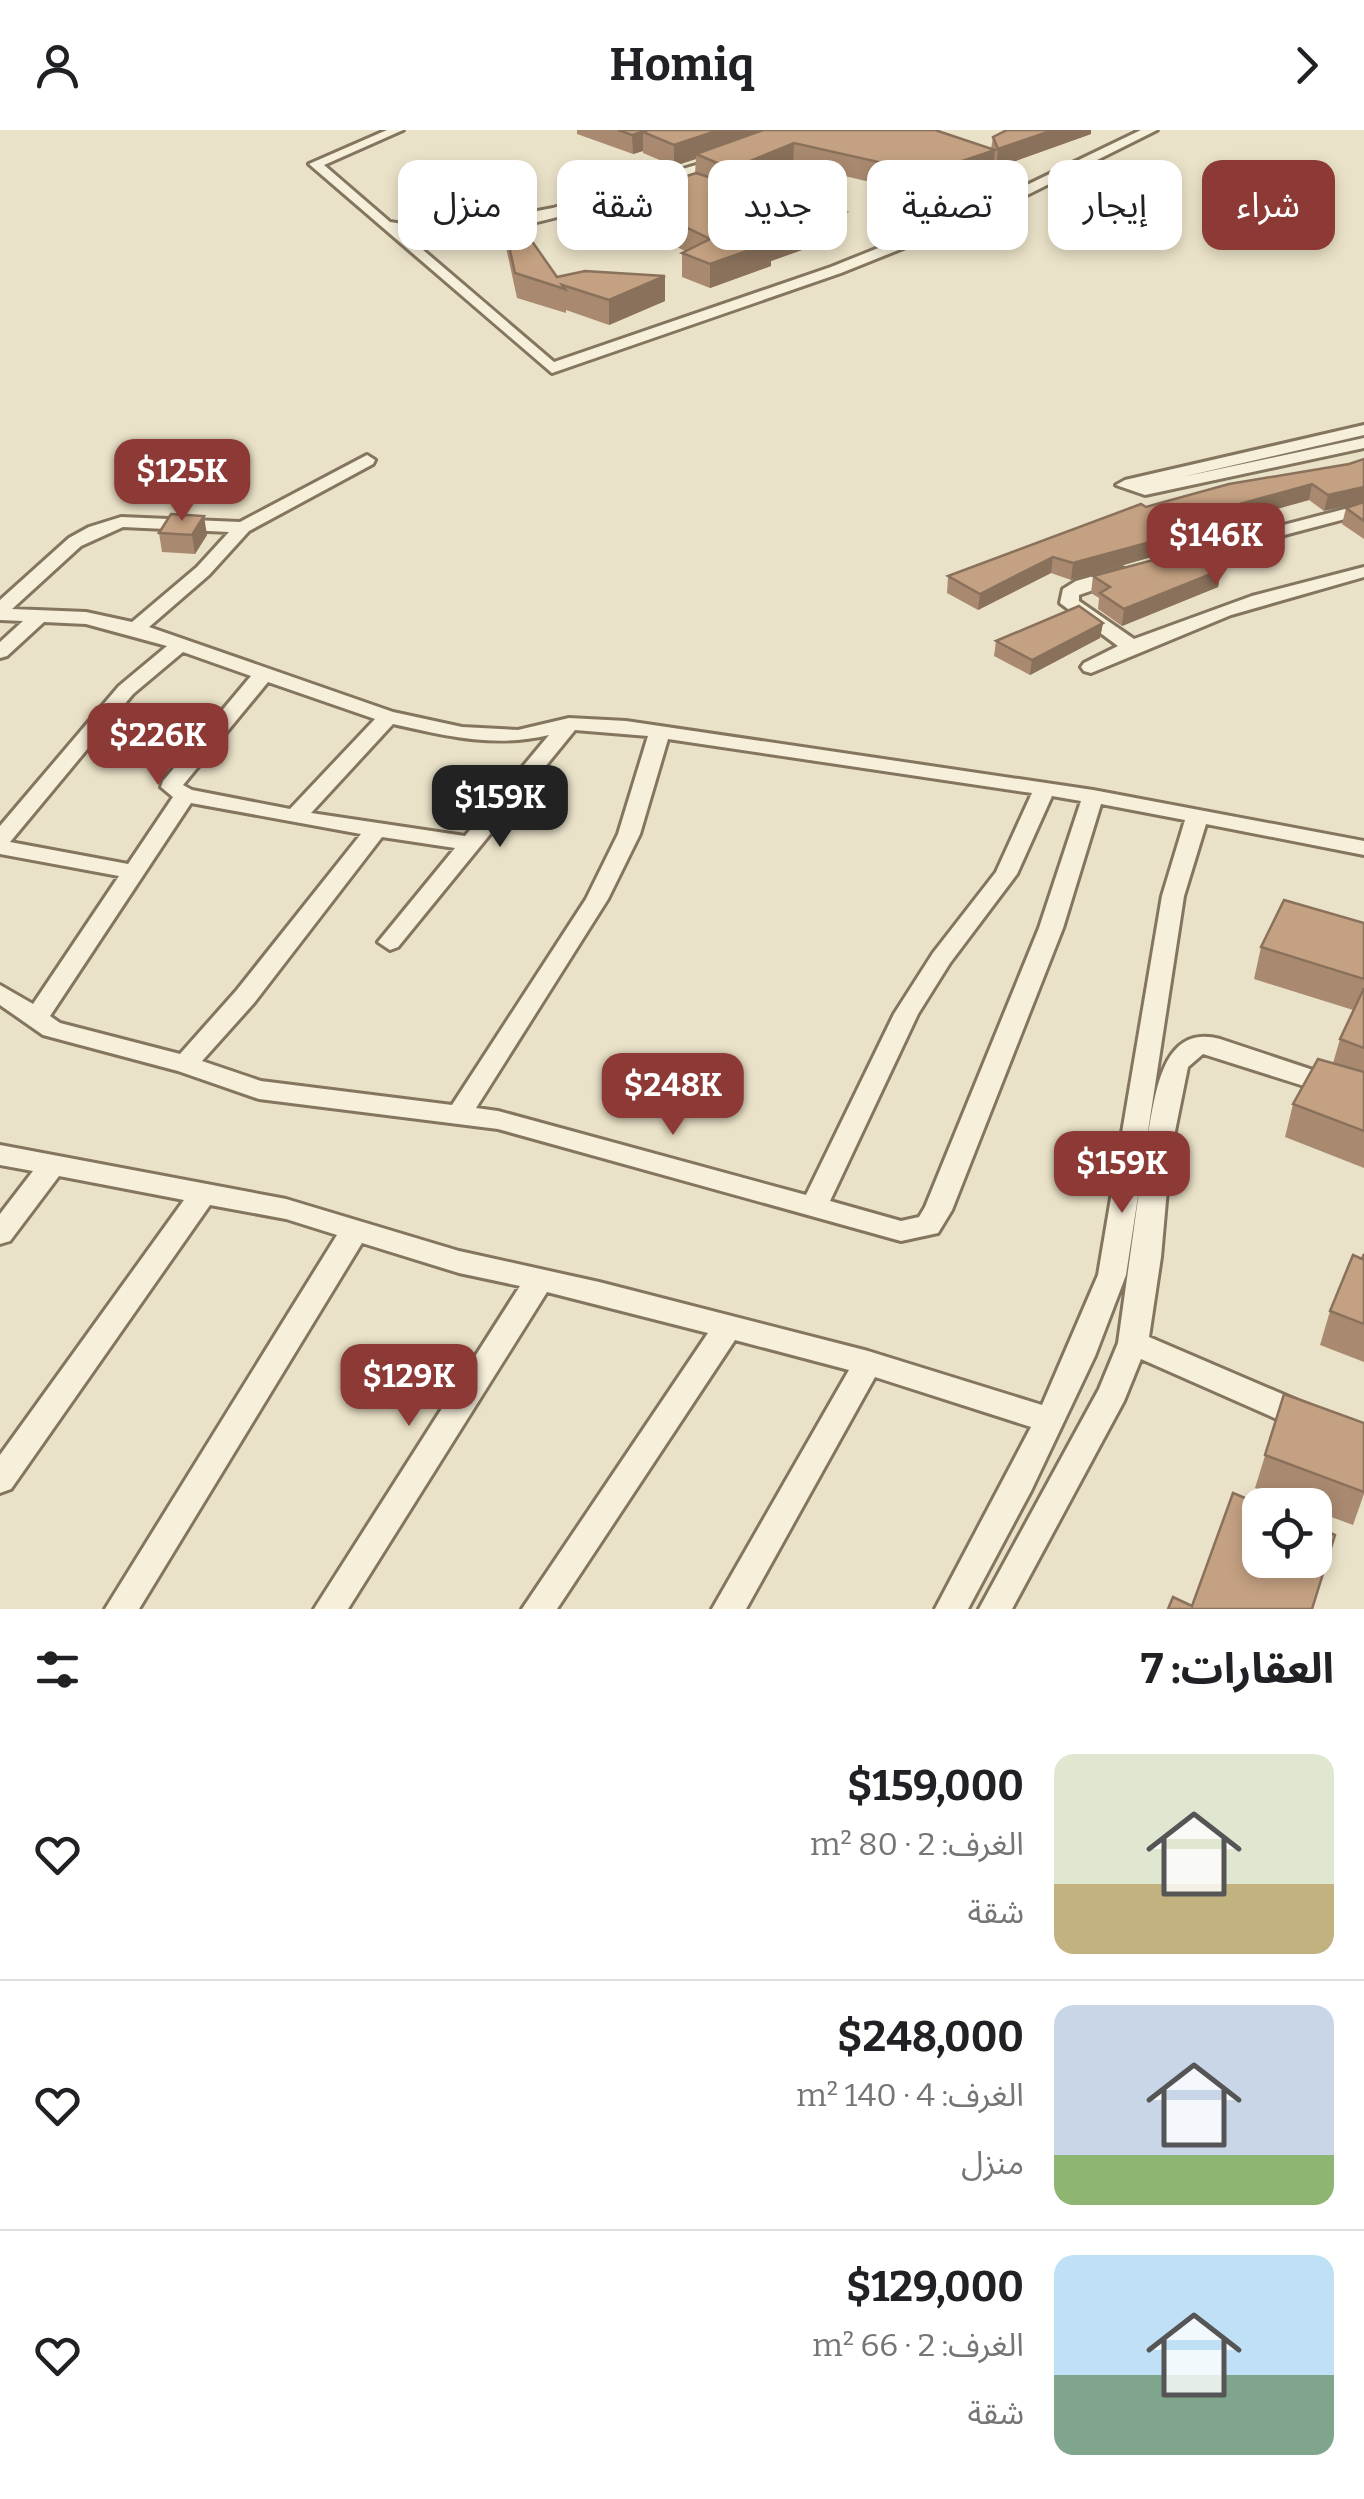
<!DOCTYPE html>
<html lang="ar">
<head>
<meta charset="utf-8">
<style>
	:root { --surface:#fff; --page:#f6f6f6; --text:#202124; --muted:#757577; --line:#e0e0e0; --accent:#8d3935 }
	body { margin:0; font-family:Bitter,"Noto Sans Arabic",serif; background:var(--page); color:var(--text); direction:rtl; height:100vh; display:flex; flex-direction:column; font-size:38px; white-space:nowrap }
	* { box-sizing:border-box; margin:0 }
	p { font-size:32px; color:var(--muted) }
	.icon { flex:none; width:55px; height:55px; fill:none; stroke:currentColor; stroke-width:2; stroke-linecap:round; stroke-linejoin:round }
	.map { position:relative; height:1479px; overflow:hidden; direction:ltr }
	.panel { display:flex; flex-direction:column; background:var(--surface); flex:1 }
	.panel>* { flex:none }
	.banner { position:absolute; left:30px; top:30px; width:1305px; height:90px; direction:rtl; display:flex; gap:20px }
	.tools { position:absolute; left:1242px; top:1358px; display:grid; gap:20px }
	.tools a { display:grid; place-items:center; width:90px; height:90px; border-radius:20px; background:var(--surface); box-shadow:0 5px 15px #0003; font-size:50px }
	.price { position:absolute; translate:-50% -85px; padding:0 22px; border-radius:20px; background:var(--accent); color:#fff; font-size:32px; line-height:65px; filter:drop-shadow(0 2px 5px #0008) }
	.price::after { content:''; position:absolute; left:50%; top:60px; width:30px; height:22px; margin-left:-15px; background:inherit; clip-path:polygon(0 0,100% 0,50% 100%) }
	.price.active { background:#222; color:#fff }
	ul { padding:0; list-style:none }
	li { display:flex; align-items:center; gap:30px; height:250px; padding:0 30px }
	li+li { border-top:2px solid var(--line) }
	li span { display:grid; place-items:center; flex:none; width:280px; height:200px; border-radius:20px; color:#555 }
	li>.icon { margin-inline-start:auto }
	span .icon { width:120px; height:120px; fill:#fffc; stroke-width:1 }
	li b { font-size:42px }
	h2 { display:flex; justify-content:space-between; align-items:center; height:120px; padding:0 30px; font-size:42px }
	.tag { padding:0 35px; border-radius:20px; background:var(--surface); box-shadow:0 5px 15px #0003; font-size:35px; line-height:90px }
	.tag.active { background:var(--accent); color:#fff }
	header { display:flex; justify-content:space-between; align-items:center; height:130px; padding:0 30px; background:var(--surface); font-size:45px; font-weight:700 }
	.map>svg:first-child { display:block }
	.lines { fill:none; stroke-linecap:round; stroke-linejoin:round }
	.street-casing { stroke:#84755f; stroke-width:6 }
	.street { fill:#f6efda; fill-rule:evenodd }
	.wall { fill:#a98a70 }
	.shaded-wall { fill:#89715b }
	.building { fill:#c4a182; stroke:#89715b; stroke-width:2.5 }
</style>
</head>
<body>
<header><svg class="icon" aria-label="forward" viewBox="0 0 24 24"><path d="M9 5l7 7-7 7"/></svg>Homiq<svg class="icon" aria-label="person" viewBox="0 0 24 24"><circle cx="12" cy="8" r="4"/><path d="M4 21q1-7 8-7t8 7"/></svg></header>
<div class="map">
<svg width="1364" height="1479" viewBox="0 0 1364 1479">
	<rect width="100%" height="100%" fill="#eae2c8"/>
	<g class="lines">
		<defs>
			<g id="street">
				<path d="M387,0H403L324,35L390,92L423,97L463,95L553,78L726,26V32C631,64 503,117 402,102L554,232L831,137L983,76L1141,0H1157L993,82L841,143L552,243L309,34Z"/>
				<polygon points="1364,295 1364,305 1182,347 1364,308 1364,318 1145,365 1116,355 1125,350"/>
				<path d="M367,325L375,330L373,334L249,401L209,445L149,497L393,582L462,597L518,600L569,588L626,591L1093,660L1364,711V725L1206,694L1184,766L1146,1014C1155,974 1158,892 1220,909L1364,957V975L1203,924L1188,937L1170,1026L1161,1127L1149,1207L1317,1279L1321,1288L1317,1297L1306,1301L1295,1297L1141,1229L1124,1271L1012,1479H979L1099,1259L1118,1213L1142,1040L1126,1145L1095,1226L1031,1361L968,1479H935L1031,1297L875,1247L746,1479H712L849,1240L735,1210L557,1479H522L708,1203L547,1162L348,1479H314L520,1156L459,1143L362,1113L139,1479H105L337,1105L286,1089L210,1075L11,1359L0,1363V1325L184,1070L59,1046L10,1111L0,1114V1084L33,1041L0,1035V1015L286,1069L459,1121L599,1152L868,1221L1042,1275L1098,1145L1162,766L1185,690L1101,674L1063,798L952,1080L938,1103L901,1111L498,999L259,969L178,941L43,905L0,875V855L33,874L119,746L0,724V696L119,556L167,516L86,494L44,492L7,526L0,528V512L23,491L0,490V470L69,408L89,397L121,387L240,392ZM123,397L229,402L197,437L132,492L86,482L12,479L81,416ZM183,522L251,546L163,651L161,657L173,667L128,734L10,712L133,564ZM268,552L375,589L290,679L192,660L183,655ZM393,594C446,606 495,618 549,605L465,706L311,683ZM575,600L648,606L618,704L586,769L452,975L261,951L202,931L254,873L382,707L455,718L378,812L390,820L398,817ZM668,609L1032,663L996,742L933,823L894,884L806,1065L498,981L476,978L608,769L640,704ZM1052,666L1081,671L1039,798L925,1077L919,1087L901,1091L830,1071L918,884L950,833L1017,744ZM191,673L361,704L236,861L180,924L60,893L50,886Z"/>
				<polygon points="1364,374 1364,384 1167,436 1158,431 1161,427"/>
				<polygon points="1364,437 1364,447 1231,485 1091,543 1084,541 1081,537 1084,533 1118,516 1060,473 1063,459 1076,451 1122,438 1128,440 1128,448 1079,465 1079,471 1134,509 1252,466"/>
			</g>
		</defs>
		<use href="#street" class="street-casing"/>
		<use href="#street" class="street"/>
	</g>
	<g class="wall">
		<polygon points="577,0 935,0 991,19 993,7 1091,4 996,38 994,32 993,41 926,65 793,34 739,57 844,105 771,131 771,136 710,158 682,147 682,123 685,121 661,109 605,95 605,72 695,43 696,29 674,36 643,23 643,21 633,24 577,4"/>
		<polygon points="500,75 557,147 665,146 665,171 609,195 566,180 566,183 517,168 502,99"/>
		<polygon points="1349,334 1324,381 1309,370 1212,397 1205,392 1164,409 1162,424 1071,450 1051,443 978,480 947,463 948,446 1146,377"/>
		<polygon points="1364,372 1364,409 1342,394 1346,378"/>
		<polygon points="159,403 207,405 195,424 162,422"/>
		<polygon points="1221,440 1218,457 1122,496 1098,479 1099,468 1091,463 1093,446"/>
		<polygon points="1103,493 1100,508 1030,545 994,526 996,511"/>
		<polygon points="1364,793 1364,1038 1285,1007 1293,974 1333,933 1340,909 1353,880 1254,849 1261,817"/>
		<polygon points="1364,1124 1364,1232 1320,1215 1330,1181"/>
		<polygon points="1284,1264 1364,1293 1364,1364 1353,1395 1315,1381 1315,1375 1300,1375 1255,1358"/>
	</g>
	<g class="shaded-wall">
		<polygon points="649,0 643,2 643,21 633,24 632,5"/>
		<polygon points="719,0 778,0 696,24 696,29 674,36 674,15"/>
		<polygon points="1053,0 1091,0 1091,4 996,38 998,19"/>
		<polygon points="794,13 793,34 731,61 731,39"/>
		<polygon points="995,20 993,41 926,65 927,43"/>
		<polygon points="845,82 844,105 771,131 771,136 710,158 710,134 765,109"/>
		<polygon points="665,146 665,171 609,195 609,170"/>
		<polygon points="1312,354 1309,370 1212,397 1215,381"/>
		<polygon points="1364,357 1364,372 1324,381 1328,365"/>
		<polygon points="1208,376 1205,392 1164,409 1162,424 1071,450 1073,433"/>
		<polygon points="204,386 207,405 195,424 192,405"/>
		<polygon points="1053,427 1051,443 978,480 980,464"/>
		<polygon points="1221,440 1218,457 1122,496 1124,479"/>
		<polygon points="1103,493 1100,508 1030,545 1032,530"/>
	</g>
	<g class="building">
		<polygon points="618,0 648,0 632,5"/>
		<polygon points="648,0 719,0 674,15 643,2"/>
		<polygon points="763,0 935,0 995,20 927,43 794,13 731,39 696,24"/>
		<polygon points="1007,0 1053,0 998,19 993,7"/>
		<polygon points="696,43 792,74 802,71 845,82 765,109 772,112 710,134 682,123 710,109 661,85 605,72"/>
		<polygon points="506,74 557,147 585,141 665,146 609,170 562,155 565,159 515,143 500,75"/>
		<polygon points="1364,329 1364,357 1328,365 1312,354 1215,381 1208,376 1151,400 1165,408 1073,433 1053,427 980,464 948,446 1141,374 1146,377 1229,354 1349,334"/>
		<polygon points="1364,372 1364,391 1346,378"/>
		<polygon points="171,384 204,386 192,405 159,403"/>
		<polygon points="1187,421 1221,440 1124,479 1100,463 1110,457 1093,446"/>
		<polygon points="1079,476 1103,493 1032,530 996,511"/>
		<polygon points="1284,770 1364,793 1364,849 1261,817"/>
		<polygon points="1364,858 1364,918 1340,909"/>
		<polygon points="1318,929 1364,942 1364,1001 1293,974"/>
		<polygon points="1364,1124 1364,1194 1330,1181 1353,1125 1362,1129"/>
		<polygon points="1284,1264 1364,1293 1364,1362 1265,1325"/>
		<polygon points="1233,1363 1262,1375 1260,1375 1260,1430 1315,1430 1315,1396 1335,1405 1312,1479 1168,1479 1173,1467 1192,1476"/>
	</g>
</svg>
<div class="tools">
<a><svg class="icon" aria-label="locate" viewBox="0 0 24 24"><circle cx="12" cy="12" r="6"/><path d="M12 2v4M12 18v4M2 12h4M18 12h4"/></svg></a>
</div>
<b class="price" style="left:182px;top:394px">$125K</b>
<b class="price" style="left:1216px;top:458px">$146K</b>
<b class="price" style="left:158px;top:658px">$226K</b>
<b class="price active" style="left:500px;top:720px">$159K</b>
<b class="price" style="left:673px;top:1008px">$248K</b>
<b class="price" style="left:1122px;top:1086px">$159K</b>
<b class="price" style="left:409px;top:1299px">$129K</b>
<div class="banner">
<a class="tag active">شراء</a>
<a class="tag">إيجار</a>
<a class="tag">تصفية</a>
<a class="tag">جديد</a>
<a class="tag">شقة</a>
<a class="tag">منزل</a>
</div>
</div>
<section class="panel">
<h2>العقارات: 7<svg class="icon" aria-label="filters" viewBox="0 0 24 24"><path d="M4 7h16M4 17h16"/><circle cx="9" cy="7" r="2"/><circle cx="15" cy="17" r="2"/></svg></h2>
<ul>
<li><span style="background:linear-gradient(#dfe7d0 65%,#c2b280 0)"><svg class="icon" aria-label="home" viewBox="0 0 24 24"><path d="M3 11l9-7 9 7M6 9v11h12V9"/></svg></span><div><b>$159,000</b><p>الغرف: 2 · 80 m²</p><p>شقة</p></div><svg class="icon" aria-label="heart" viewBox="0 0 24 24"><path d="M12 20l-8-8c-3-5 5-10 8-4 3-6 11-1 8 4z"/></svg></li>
<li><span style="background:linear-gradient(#c9d6e8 75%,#8fb573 0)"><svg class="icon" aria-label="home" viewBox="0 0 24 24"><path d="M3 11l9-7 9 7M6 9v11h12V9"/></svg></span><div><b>$248,000</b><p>الغرف: 4 · 140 m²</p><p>منزل</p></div><svg class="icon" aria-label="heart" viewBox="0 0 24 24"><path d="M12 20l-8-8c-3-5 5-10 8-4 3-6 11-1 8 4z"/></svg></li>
<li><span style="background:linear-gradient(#bfe0f5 60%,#7fa58c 0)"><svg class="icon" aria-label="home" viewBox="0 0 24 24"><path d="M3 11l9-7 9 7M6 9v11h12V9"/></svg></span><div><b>$129,000</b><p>الغرف: 2 · 66 m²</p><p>شقة</p></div><svg class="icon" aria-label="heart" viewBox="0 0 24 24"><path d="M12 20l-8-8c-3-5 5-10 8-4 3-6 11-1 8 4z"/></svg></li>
</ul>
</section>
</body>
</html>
